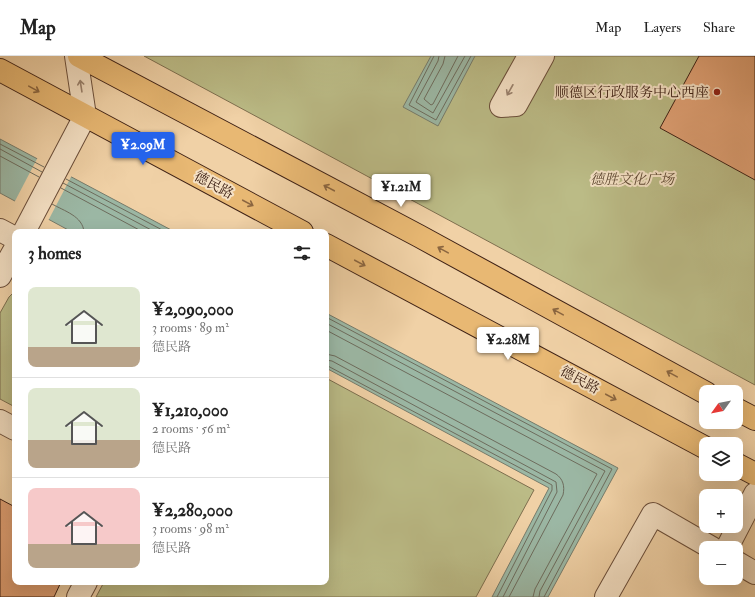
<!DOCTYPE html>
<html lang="en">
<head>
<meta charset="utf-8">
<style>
	:root { --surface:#fff; --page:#f6f6f6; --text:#222; --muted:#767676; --line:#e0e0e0; --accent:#2563eb }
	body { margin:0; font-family:"IM FELL Double Pica","Noto Serif SC",serif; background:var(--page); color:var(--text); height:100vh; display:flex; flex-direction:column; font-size:15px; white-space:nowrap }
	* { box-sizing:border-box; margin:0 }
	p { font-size:13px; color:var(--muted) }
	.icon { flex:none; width:22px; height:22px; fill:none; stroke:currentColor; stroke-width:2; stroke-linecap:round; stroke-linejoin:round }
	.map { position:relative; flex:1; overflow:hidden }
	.drawer { position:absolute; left:12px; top:173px; width:317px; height:356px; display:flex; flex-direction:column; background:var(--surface); border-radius:8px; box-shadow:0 4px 16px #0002 }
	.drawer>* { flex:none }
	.needle { width:26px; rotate:237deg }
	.fabs { position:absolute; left:699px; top:329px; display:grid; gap:8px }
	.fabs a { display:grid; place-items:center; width:44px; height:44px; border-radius:8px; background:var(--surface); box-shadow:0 4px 16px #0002; font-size:20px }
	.price { position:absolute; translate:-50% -34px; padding:0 9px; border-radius:4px; background:#fff; color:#222; font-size:13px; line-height:26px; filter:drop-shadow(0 1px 2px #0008) }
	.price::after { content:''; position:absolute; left:50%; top:24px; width:12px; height:9px; margin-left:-6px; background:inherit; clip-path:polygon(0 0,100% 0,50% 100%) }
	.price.selected { background:var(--accent); color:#fff }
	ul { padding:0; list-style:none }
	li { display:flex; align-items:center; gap:12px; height:100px; padding:0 16px }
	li+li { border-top:1px solid var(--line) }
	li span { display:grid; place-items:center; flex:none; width:112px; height:80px; border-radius:8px; color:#555 }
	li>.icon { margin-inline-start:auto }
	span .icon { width:48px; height:48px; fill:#fffc; stroke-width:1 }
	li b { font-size:17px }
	h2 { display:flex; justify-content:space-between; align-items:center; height:48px; padding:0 16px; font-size:17px }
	header { display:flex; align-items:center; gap:24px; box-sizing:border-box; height:56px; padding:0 20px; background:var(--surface); border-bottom:1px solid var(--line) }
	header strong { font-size:19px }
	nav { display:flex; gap:22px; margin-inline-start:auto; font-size:14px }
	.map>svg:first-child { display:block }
	.green { fill:#bbbb86; stroke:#7d6e4e }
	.water { fill:#9bb7a4; stroke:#767b6b }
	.pier { fill:#f0d1a6 }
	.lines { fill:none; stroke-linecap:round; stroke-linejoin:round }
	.shore { stroke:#6d6c5d; stroke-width:1 }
	.building { fill:#e0a175; stroke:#3f2216 }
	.minor-casing { stroke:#6b4e3a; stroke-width:24 }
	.major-casing { stroke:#3f2216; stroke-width:24 }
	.minor { stroke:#f5e1c5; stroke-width:22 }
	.major { stroke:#e8b873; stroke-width:22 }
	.oneway { stroke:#9a826e }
	.oneway2 { stroke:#8b6640 }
	.poi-dot { fill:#8f2418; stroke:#f5e1c5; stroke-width:1.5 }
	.labels { text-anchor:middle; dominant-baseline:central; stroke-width:4; stroke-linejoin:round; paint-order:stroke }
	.poi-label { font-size:14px; fill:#3f2216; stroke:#f5e1c5; text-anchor:end }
	.park-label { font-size:14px; font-style:italic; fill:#5e4832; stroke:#f5e1c5 }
	.street-label { font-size:14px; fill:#3f2216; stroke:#f5e1c5 }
</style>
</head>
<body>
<header>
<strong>Map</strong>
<nav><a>Map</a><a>Layers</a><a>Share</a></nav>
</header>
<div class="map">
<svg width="755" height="541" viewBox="0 0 755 541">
	<rect width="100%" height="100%" fill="#f0d1a6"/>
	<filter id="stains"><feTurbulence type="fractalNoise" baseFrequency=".005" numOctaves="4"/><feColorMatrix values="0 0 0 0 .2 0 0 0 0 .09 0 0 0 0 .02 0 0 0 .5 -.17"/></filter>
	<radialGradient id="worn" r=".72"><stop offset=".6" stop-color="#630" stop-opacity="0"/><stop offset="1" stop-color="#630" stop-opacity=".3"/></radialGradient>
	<g class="green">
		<polygon points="144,0 755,0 755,329"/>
		<polygon points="15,235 15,351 0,343 0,257 9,241"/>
		<polygon points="326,322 534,434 476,541 96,541 104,526 326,526"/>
	</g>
	<g class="water">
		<polygon points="431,0 475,0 438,70 403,51"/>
		<polygon points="0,83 175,176 72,176 0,137"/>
		<polygon points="326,257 618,412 548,541 492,541 549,432 326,312"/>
	</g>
	<polygon class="pier" points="38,101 72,119 48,165 14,147"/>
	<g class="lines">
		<g class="shore">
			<polyline points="434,0 409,49 436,64 471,0"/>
			<polyline points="439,0 438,5 416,46 433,57 465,0"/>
			<polyline points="445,0 443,8 424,43 431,49 433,48 458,0"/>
			<polyline points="0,88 44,111"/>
			<polyline points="0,93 42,116"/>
			<polyline points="0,100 39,121"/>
			<polyline points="66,123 166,176"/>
			<polyline points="63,127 155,176"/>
			<polyline points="61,132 143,176"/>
			<path d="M52,148C64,155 83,160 84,176"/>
			<polyline points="326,261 612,413 544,541"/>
			<polyline points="326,267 605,415 540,535 539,541"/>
			<polyline points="326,274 597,418 535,533 533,541"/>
			<path d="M326,298L335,300L556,418C563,423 565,430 563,439L509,541"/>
			<polyline points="326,304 332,305 556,426 557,436 503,541"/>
			<polyline points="326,309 552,429 552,434 497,541"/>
		</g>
	</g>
	<g class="building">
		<polygon points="699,0 755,0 755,124 660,72"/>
		<polygon points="0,443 15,451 15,526 61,526 54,541 0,541"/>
	</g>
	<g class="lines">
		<defs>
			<g id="minor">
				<polyline points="529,0 501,50 516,49 543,0"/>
				<polyline points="0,174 15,182"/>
				<polyline points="24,176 85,60 76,0"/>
				<polyline points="0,220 15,193"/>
				<polyline points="0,365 15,373"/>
				<polyline points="727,492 755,438"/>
				<polyline points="736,506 755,517"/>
				<polyline points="78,541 86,526"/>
				<polyline points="606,541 653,458 712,492"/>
			</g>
			<g id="major">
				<polyline points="79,0 419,180 706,337"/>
				<polyline points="0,14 302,176"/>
				<polyline points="326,189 706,392"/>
				<polyline points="736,353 755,363"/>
				<polyline points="736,408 755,418"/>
			</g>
		</defs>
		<use href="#minor" class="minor-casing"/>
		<use href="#major" class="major-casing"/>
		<use href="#minor" class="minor"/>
		<use href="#major" class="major"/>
	</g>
	<defs><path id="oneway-shaft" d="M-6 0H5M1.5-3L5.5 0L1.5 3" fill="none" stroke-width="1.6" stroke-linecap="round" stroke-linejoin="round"/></defs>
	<g class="oneway">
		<use href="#oneway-shaft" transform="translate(81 30) rotate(-99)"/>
		<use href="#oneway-shaft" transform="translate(510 34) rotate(119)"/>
	</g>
	<g class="oneway2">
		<use href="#oneway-shaft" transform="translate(34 33) rotate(29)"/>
		<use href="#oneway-shaft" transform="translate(329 132) rotate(-152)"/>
		<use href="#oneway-shaft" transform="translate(248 147) rotate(28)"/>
		<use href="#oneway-shaft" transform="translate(443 194) rotate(-151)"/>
		<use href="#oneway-shaft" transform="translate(360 207) rotate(28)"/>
		<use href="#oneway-shaft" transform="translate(558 256) rotate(-151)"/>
		<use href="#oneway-shaft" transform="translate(672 318) rotate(-151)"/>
		<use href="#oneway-shaft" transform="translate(611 341) rotate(28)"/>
	</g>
	<circle class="poi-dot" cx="717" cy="36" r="4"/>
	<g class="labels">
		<g class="poi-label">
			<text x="709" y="36">顺德区行政服务中心西座</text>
		</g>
		<g class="park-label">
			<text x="632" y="123">德胜文化广场</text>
		</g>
		<g class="street-label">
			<text transform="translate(214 129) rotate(28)">德民路</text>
			<text transform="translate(580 324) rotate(28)">德民路</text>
		</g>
	</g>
	<rect width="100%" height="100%" filter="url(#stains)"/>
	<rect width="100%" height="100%" fill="url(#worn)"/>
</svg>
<div class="fabs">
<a><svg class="needle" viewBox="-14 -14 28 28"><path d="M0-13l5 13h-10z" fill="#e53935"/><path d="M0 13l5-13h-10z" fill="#767676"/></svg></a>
<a><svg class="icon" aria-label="layers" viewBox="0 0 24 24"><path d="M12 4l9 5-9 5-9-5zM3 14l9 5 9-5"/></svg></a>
<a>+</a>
<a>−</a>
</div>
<b class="price selected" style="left:143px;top:110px">¥2.09M</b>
<b class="price" style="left:401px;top:152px">¥1.21M</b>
<b class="price" style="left:508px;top:305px">¥2.28M</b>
<section class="drawer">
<h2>3 homes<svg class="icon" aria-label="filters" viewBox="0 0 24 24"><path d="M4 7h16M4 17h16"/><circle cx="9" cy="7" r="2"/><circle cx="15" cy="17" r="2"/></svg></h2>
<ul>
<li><span style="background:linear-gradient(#dfe7d0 75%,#b9a48a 0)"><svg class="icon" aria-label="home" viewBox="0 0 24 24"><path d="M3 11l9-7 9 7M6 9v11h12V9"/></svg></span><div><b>¥2,090,000</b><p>3 rooms · 89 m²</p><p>德民路</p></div></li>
<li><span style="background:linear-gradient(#dfe7d0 65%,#b9a48a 0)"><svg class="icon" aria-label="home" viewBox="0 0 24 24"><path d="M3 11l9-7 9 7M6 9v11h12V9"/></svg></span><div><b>¥1,210,000</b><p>2 rooms · 56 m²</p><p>德民路</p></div></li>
<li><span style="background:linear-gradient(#f6c9c9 70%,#b9a48a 0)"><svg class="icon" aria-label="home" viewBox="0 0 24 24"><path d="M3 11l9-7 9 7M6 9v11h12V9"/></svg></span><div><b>¥2,280,000</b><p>3 rooms · 98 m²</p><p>德民路</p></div></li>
</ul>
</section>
</div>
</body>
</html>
